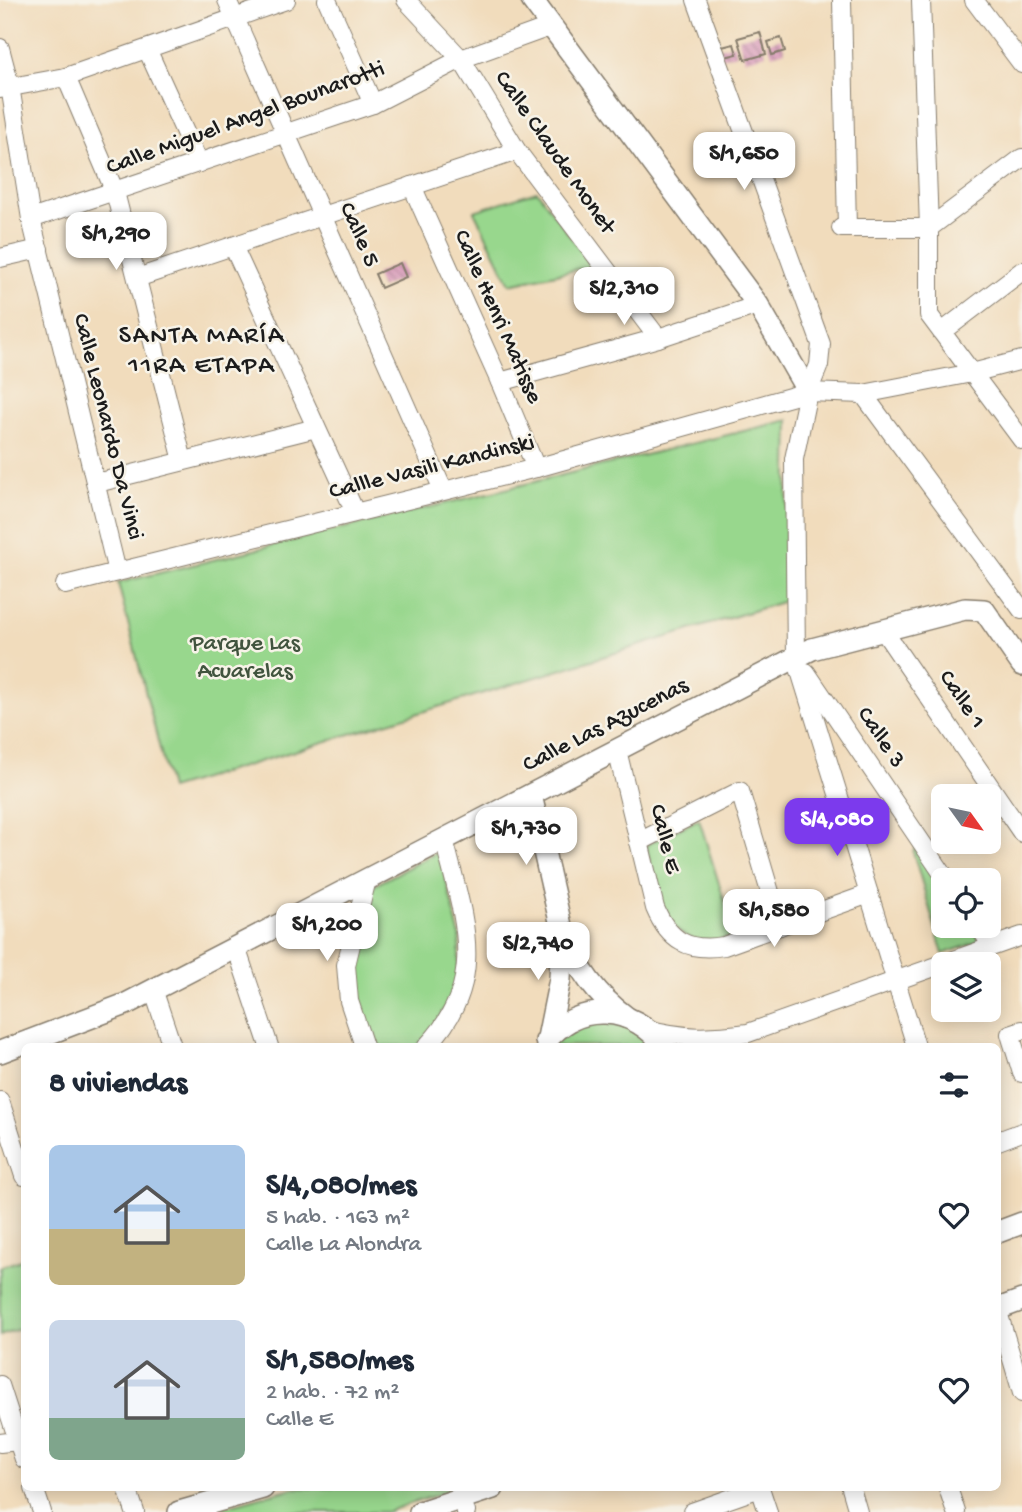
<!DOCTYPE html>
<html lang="es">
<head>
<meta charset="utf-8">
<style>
	:root { --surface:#fff; --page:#f6f6f7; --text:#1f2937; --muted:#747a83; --accent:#7c3aed }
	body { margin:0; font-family:"Gochi Hand",sans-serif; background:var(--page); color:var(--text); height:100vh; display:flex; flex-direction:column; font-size:26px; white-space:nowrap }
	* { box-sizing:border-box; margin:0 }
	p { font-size:23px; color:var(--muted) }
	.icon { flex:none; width:38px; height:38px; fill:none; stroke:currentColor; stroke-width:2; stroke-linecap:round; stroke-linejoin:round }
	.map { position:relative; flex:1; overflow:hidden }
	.sheet { position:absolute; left:21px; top:1043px; width:980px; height:448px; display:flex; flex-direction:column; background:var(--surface); border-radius:10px; box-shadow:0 4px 18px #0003 }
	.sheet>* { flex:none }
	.needle { width:46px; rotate:123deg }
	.tools { position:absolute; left:931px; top:784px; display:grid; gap:14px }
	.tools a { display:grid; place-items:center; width:70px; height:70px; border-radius:10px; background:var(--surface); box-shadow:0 4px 18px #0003; font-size:35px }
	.price { position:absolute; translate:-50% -60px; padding:0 16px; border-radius:14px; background:#fff; color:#222; font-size:23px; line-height:46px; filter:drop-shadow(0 2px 4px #0008) }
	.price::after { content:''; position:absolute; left:50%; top:42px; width:21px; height:16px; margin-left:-10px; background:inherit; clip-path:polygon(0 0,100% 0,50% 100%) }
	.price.on { background:var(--accent); color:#fff }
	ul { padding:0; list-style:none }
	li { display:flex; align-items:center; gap:21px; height:175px; padding:0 28px }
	li span { display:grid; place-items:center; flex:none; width:196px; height:140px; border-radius:10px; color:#555 }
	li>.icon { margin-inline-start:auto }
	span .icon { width:84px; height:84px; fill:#fffc; stroke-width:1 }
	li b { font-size:30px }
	h2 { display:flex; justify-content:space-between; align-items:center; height:84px; padding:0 28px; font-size:30px }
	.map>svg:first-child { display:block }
	.green { fill:#98d78d; stroke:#5a7a54; stroke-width:2 }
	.building { fill:url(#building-back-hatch) }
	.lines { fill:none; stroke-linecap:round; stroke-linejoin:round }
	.minor-casing { stroke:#867c6c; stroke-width:20 }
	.tertiary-casing { stroke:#867c6c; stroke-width:24 }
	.minor { stroke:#fff; stroke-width:18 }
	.tertiary { stroke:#fff; stroke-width:21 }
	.labels { text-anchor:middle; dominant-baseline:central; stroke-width:5; stroke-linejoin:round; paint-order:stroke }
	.street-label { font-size:24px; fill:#1c1c1c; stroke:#f7f3e8 }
	.park-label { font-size:24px; fill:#41543e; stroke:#f7f3e8 }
	.neighbourhood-label { font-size:26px; letter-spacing:2px; fill:#1c1c1c; stroke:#f7f3e8 }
</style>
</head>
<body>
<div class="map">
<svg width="1022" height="1512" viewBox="0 0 1022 1512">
	<defs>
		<pattern id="building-back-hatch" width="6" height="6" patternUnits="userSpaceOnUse" patternTransform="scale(1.75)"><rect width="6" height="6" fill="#d99bba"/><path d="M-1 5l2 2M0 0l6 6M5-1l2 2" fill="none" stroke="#af7e96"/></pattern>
	</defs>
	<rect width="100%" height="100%" fill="#f7f3e8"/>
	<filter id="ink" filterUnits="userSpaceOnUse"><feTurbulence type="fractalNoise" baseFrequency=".0143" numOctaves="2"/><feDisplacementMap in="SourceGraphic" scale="14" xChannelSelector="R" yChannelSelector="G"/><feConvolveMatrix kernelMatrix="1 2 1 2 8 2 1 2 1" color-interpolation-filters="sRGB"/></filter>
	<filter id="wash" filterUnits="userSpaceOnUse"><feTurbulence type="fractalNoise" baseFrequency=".00686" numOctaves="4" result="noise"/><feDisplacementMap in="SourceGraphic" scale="28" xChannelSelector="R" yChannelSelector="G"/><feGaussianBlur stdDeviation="1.57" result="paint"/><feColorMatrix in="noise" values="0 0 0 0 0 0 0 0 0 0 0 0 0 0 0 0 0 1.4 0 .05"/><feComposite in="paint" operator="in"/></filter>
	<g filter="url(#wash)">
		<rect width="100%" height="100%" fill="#f1dcbc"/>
		<g class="green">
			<polygon points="537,191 592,266 510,284 474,211"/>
			<polygon points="789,420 785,601 170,789 118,583"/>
			<path d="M699,819L735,935C725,938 713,944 703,942C658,935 655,880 646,845Z"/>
			<polygon points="916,847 943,887 943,926 971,926 980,941 943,954 913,852"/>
			<path d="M439,851L460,937L457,988L429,1035L416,1046H372C365,1023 353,997 354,972C355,943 366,913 373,886Z"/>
			<polygon points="588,1021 632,1026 655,1046 549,1046"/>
			<polygon points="24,1259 24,1327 0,1336 0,1267"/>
			<polygon points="293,1488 457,1488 386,1512 206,1512"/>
		</g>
		<g id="blocks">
			<g class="building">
				<polygon points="760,32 766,54 745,60 738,38"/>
				<polygon points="781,38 785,51 772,55 768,42"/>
				<polygon points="734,44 737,54 721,58 718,48"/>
				<polygon points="400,263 406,277 381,288 375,274"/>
			</g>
		</g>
	</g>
	<g filter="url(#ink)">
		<use href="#blocks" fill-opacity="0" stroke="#867c6c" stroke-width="2"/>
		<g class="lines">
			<defs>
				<g id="minor">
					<polyline points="227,0 443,490"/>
					<polyline points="327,0 373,104"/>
					<polyline points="406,0 461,59 517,151 658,338"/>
					<polyline points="696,0 821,344 819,365 808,392 794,459 796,658 916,1046"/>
					<polyline points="842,0 847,228"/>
					<polyline points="921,0 929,228 929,315 1022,440"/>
					<polyline points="974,0 1022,64"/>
					<polyline points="0,48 10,86 31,219 117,572"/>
					<polyline points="147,49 199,163"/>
					<polyline points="66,77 115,192 183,461"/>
					<polyline points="0,89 66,77 286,0"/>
					<polyline points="412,186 500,382 536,468"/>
					<polyline points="31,219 373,104 461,59 552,26"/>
					<polyline points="841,228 929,228 1022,158"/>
					<polyline points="233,246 355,512"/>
					<polyline points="0,258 39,249"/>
					<polyline points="137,278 517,151"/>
					<polyline points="942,332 1022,271"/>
					<polyline points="500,382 658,338 758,305"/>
					<polyline points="863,394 1022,610"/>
					<polyline points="97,483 316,428"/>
					<polyline points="65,585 536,468 808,392 863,394 972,373 1022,360"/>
					<polyline points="883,630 1022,833"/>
					<polyline points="806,672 947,880"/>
					<path d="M617,750L655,908C669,941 688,952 724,946L869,894"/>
					<polyline points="639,842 740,791 780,926"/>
					<polyline points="979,926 992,946"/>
					<polyline points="236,947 269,1046"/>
					<polyline points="153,989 172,1046"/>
					<path d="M647,1029C684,1039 711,1038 748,1033L1022,936"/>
					<polyline points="1022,1030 1010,1034 1022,1073"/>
					<polyline points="364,1046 349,1001 346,965 367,879"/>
					<path d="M427,1046C490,980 463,917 444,839"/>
					<polyline points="0,1101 24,1176"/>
					<polyline points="998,1141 1022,1132"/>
					<polyline points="998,1312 1022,1393"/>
					<polyline points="0,1385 24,1459"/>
					<polyline points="0,1443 18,1441"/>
					<polyline points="34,1488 42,1512"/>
					<polyline points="127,1488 135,1512"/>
					<polyline points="760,1488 768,1512"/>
					<polyline points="851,1488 858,1512"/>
					<polyline points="948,1488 956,1512"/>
					<polyline points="462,1499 466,1512"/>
					<polyline points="692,1512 760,1488"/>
				</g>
				<g id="tertiary">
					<polyline points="532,0 758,305 808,392"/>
					<polyline points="531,795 562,930 560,979 548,1038"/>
					<path d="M564,935C578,969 596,995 626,1017"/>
					<path d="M546,1041C580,1000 632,1006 664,1046"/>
					<polyline points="0,1052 126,1004 812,649 965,609 984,610 1022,665"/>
					<polyline points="998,1232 1022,1223"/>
					<polyline points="998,1309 1022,1300"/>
					<polyline points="179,1512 263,1488"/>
					<polyline points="420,1512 493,1488"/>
				</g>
			</defs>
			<use href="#minor" class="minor-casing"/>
			<use href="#tertiary" class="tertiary-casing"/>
			<use href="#minor" class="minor"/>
			<use href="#tertiary" class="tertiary"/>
		</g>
	</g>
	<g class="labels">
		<g class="street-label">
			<text transform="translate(246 119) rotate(-20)">Calle Miguel Angel Bounarotti</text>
			<text transform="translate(554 153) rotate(55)">Calle Claude Monet</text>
			<text transform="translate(358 235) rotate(66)">Calle 5</text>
			<text transform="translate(497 317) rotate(66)">Calle Henri Matisse</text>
			<text transform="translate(107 427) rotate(76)">Calle Leonardo Da Vinci</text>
			<text transform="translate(432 468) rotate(-14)">Callle Vasili Kandinski</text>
			<text transform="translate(961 700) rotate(56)">Calle 1</text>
			<text transform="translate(606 726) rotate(-27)">Calle Las Azucenas</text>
			<text transform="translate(880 738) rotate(56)">Calle 3</text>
			<text transform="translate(664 839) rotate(76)">Calle E</text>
		</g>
		<g class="park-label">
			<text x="245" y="644">Parque Las<tspan x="245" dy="28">Acuarelas</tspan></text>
		</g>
		<g class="neighbourhood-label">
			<text x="202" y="337">SANTA MARÍA<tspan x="202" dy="30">11RA ETAPA</tspan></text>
		</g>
	</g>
</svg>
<div class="tools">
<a><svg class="needle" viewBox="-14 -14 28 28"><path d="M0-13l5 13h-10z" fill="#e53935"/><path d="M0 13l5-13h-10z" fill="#747a83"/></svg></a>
<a><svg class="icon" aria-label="locate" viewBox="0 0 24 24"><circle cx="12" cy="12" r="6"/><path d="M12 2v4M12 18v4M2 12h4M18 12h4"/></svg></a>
<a><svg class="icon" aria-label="layers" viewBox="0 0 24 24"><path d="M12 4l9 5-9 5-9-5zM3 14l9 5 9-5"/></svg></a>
</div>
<b class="price" style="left:744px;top:192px">S/1,650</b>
<b class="price" style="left:116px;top:272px">S/1,290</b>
<b class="price" style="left:624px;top:327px">S/2,310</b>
<b class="price on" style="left:837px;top:858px">S/4,080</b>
<b class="price" style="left:526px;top:867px">S/1,730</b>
<b class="price" style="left:774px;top:949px">S/1,580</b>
<b class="price" style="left:327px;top:963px">S/1,200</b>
<b class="price" style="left:538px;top:982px">S/2,740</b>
<section class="sheet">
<h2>8 viviendas<svg class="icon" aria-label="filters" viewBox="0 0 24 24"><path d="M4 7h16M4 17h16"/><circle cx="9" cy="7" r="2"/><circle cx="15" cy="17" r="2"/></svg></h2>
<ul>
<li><span style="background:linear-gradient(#a9c7e8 60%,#c2b280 0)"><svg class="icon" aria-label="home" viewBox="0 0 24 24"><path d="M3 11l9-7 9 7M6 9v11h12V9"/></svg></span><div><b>S/4,080/mes</b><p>5 hab. · 163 m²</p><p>Calle La Alondra</p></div><svg class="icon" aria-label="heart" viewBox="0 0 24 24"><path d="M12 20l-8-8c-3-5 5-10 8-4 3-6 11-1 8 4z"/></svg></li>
<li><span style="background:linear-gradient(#c9d6e8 70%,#7fa58c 0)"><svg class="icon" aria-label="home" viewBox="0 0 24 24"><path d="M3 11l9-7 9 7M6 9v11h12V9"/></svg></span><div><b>S/1,580/mes</b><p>2 hab. · 72 m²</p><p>Calle E</p></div><svg class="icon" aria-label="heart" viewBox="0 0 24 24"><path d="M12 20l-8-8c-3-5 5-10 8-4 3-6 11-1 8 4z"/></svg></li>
</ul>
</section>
</div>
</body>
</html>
